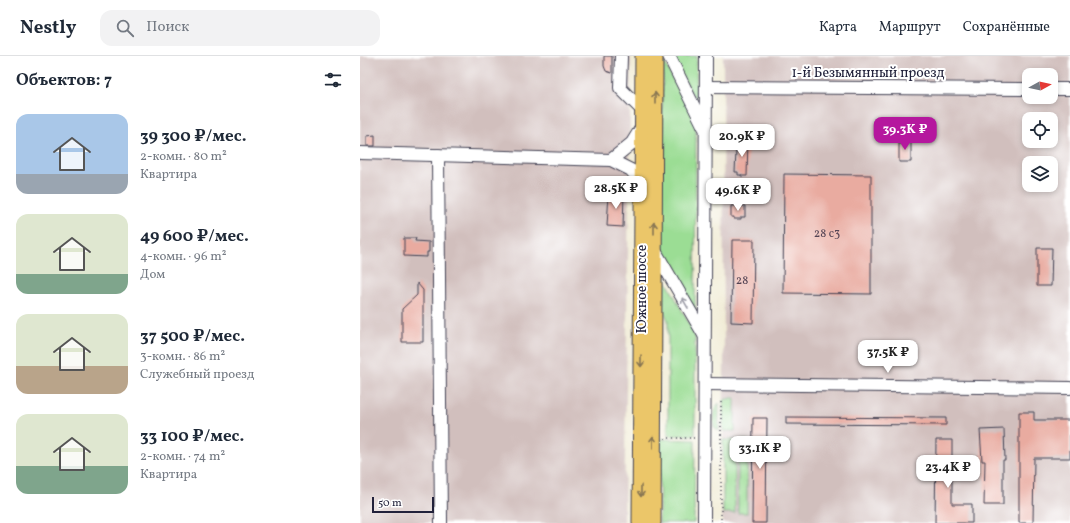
<!DOCTYPE html>
<html lang="ru">
<head>
<meta charset="utf-8">
<style>
	:root { --surface:#fff; --page:#f2f2f3; --text:#1f2937; --muted:#747a83; --line:#e0e1e3; --accent:#b5179e }
	body { margin:0; font-family:Vollkorn,serif; background:var(--page); color:var(--text); height:100vh; display:flex; flex-direction:column; font-size:15px; white-space:nowrap }
	* { box-sizing:border-box; margin:0 }
	p { font-size:13px; color:var(--muted) }
	.icon { flex:none; width:22px; height:22px; fill:none; stroke:currentColor; stroke-width:2; stroke-linecap:round; stroke-linejoin:round }
	.map { position:relative; flex:1; overflow:hidden }
	.details { display:flex; flex-direction:column; background:var(--surface); width:360px }
	.details>* { flex:none }
	.needle { width:26px; rotate:82deg }
	.tools { position:absolute; left:662px; top:12px; display:grid; gap:8px }
	.tools a { display:grid; place-items:center; width:36px; height:36px; border-radius:8px; background:var(--surface); box-shadow:0 2px 6px #0003; font-size:20px }
	.scale { position:absolute; left:12px; bottom:10px; width:62px; box-sizing:border-box; padding-left:4px; border:2px solid #22223b; border-top:0; font-size:11px; line-height:14px; white-space:nowrap; color:#22223b; -webkit-text-stroke:3px #fff; paint-order:stroke }
	.price { position:absolute; translate:-50% -34px; padding:0 9px; border-radius:8px; background:#fff; color:#222; font-size:13px; line-height:26px; filter:drop-shadow(0 1px 2px #0008) }
	.price::after { content:''; position:absolute; left:50%; top:24px; width:12px; height:9px; margin-left:-6px; background:inherit; clip-path:polygon(0 0,100% 0,50% 100%) }
	.price.on { background:var(--accent); color:#fff }
	ul { padding:0; list-style:none }
	li { display:flex; align-items:center; gap:12px; height:100px; padding:0 16px }
	li span { display:grid; place-items:center; flex:none; width:112px; height:80px; border-radius:12px; color:#555 }
	li>.icon { margin-inline-start:auto }
	span .icon { width:48px; height:48px; fill:#fffc; stroke-width:1 }
	li b { font-size:17px }
	h2 { display:flex; justify-content:space-between; align-items:center; height:48px; padding:0 16px; font-size:17px }
	header { display:flex; align-items:center; gap:24px; box-sizing:border-box; height:56px; padding:0 20px; background:var(--surface); border-bottom:1px solid var(--line) }
	header strong { font-size:19px }
	nav { display:flex; gap:22px; margin-inline-start:auto; font-size:14px }
	.search { width:280px; height:36px; background:var(--page); display:flex; align-items:center; gap:10px; box-sizing:border-box; padding:0 14px; border-radius:12px; color:var(--muted); font-size:15px }
	main { display:flex; flex:1; min-height:0 }
	.map>svg:first-child { display:block }
	.industrial { fill:#d1bfbd; fill-rule:evenodd }
	.green { fill:#9bdd94; stroke:#5e8068 }
	.building { fill:#e9aba0 }
	.lines { fill:none; stroke-linecap:round; stroke-linejoin:round }
	.minor-casing { stroke:#414052; stroke-width:14 }
	.major-casing { stroke:#414052; stroke-width:17 }
	.path { stroke:#414052; stroke-width:1.5; stroke-dasharray:1 3; stroke-linecap:butt }
	.minor { stroke:#fff; stroke-width:12 }
	.major { stroke:#ebc669; stroke-width:15 }
	.oneway { stroke:#867452 }
	.oneway2 { stroke:#9c9ca7 }
	.labels { text-anchor:middle; dominant-baseline:central; stroke-width:4; stroke-linejoin:round; paint-order:stroke }
	.number-label { font-size:12px; fill:#544454 }
	.street-label { font-size:14px; fill:#22223b; stroke:#fff }
</style>
</head>
<body>
<header>
<strong>Nestly</strong>
<div class="search"><svg class="icon" aria-label="search" viewBox="0 0 24 24"><circle cx="10" cy="10" r="6"/><path d="M15 15l6 6"/></svg>Поиск</div>
<nav><a>Карта</a><a>Маршрут</a><a>Сохранённые</a></nav>
</header>
<main>
<section class="details">
<h2>Объектов: 7<svg class="icon" aria-label="filters" viewBox="0 0 24 24"><path d="M4 7h16M4 17h16"/><circle cx="9" cy="7" r="2"/><circle cx="15" cy="17" r="2"/></svg></h2>
<ul>
<li><span style="background:linear-gradient(#a9c7e8 75%,#9aa5b1 0)"><svg class="icon" aria-label="home" viewBox="0 0 24 24"><path d="M3 11l9-7 9 7M6 9v11h12V9"/></svg></span><div><b>39 300 ₽/мес.</b><p>2-комн. · 80 m²</p><p>Квартира</p></div></li>
<li><span style="background:linear-gradient(#dfe7d0 75%,#7fa58c 0)"><svg class="icon" aria-label="home" viewBox="0 0 24 24"><path d="M3 11l9-7 9 7M6 9v11h12V9"/></svg></span><div><b>49 600 ₽/мес.</b><p>4-комн. · 96 m²</p><p>Дом</p></div></li>
<li><span style="background:linear-gradient(#dfe7d0 65%,#b9a48a 0)"><svg class="icon" aria-label="home" viewBox="0 0 24 24"><path d="M3 11l9-7 9 7M6 9v11h12V9"/></svg></span><div><b>37 500 ₽/мес.</b><p>3-комн. · 86 m²</p><p>Служебный проезд</p></div></li>
<li><span style="background:linear-gradient(#dfe7d0 65%,#7fa58c 0)"><svg class="icon" aria-label="home" viewBox="0 0 24 24"><path d="M3 11l9-7 9 7M6 9v11h12V9"/></svg></span><div><b>33 100 ₽/мес.</b><p>2-комн. · 74 m²</p><p>Квартира</p></div></li>
</ul>
</section>
<div class="map">
<svg width="710" height="467" viewBox="0 0 710 467">
	<rect width="100%" height="100%" fill="#fff"/>
	<filter id="ink" filterUnits="userSpaceOnUse"><feTurbulence type="fractalNoise" baseFrequency=".025" numOctaves="2"/><feDisplacementMap in="SourceGraphic" scale="8" xChannelSelector="R" yChannelSelector="G"/><feConvolveMatrix kernelMatrix="1 2 1 2 8 2 1 2 1" color-interpolation-filters="sRGB"/></filter>
	<filter id="wash" filterUnits="userSpaceOnUse"><feTurbulence type="fractalNoise" baseFrequency=".012" numOctaves="4" result="noise"/><feDisplacementMap in="SourceGraphic" scale="16" xChannelSelector="R" yChannelSelector="G"/><feGaussianBlur stdDeviation="0.9" result="paint"/><feColorMatrix in="noise" values="0 0 0 0 0 0 0 0 0 0 0 0 0 0 0 0 0 1.4 0 .05"/><feComposite in="paint" operator="in"/></filter>
	<g filter="url(#wash)">
		<rect width="100%" height="100%" fill="#f1ecd5"/>
		<g class="industrial">
			<polygon points="0,0 271,0 264,467 0,467"/>
			<path d="M363,0H710V467H362L364,321ZM669,19H691V41H669ZM669,63H691V85H669ZM669,107H691V129H669Z"/>
		</g>
		<g class="green">
			<polygon points="311,0 337,0 336,46"/>
			<polygon points="303,4 336,65 335,258 300,198"/>
			<polygon points="302,217 334,277 335,281 335,379 308,380 308,264 301,251"/>
			<polygon points="371,342 375,342 375,375 363,375 363,344"/>
			<path d="M359,347V375L354,371C353,361 352,354 359,347Z"/>
			<polygon points="300,383 335,384 334,467 299,467"/>
			<rect x="363" y="384" width="12" height="73"/>
			<rect x="378" y="384" width="9" height="73"/>
		</g>
		<g id="blocks">
			<g class="building">
				<polygon points="244,0 252,0 252,17 246,15 244,10"/>
				<polygon points="15,79 15,90 7,90 7,80"/>
				<polygon points="380,82 388,83 387,120 381,120 381,119 378,119 378,116 375,116 376,95 380,95"/>
				<polygon points="551,83 551,106 539,106 539,84"/>
				<polygon points="424,118 511,119 511,238 423,237"/>
				<polygon points="249,137 264,138 263,171 247,170"/>
				<polygon points="375,148 381,148 381,150 385,150 385,161 381,161 381,163 374,163 374,161 371,161 371,150 375,150"/>
				<polygon points="44,182 56,182 55,185 69,186 69,196 67,196 67,201 44,200"/>
				<polygon points="372,184 394,184 393,267 371,266"/>
				<polygon points="677,192 692,192 691,230 677,230"/>
				<polygon points="57,227 63,234 63,286 42,286 42,253 57,239"/>
				<polygon points="659,356 674,356 674,364 710,364 710,402 674,402 673,467 659,467"/>
				<polygon points="426,361 586,362 586,369 426,368"/>
				<polygon points="393,362 407,362 406,467 392,467"/>
				<polygon points="644,373 645,404 643,404 643,449 624,449 625,405 622,405 620,374"/>
				<polygon points="576,384 592,384 592,448 612,448 612,467 575,467"/>
			</g>
		</g>
	</g>
	<g filter="url(#ink)">
		<use href="#blocks" fill-opacity="0" stroke="#414052" stroke-width="1"/>
		<g class="lines">
			<defs>
				<g id="minor">
					<polyline points="261,0 260,32 283,55"/>
					<polyline points="309,0 344,71"/>
					<polyline points="346,31 669,33"/>
					<polyline points="691,33 710,33"/>
					<polyline points="0,97 251,104 271,114 282,128"/>
					<polyline points="78,99 81,467"/>
					<polyline points="251,104 272,87 283,69"/>
					<polyline points="294,193 344,279"/>
					<polyline points="345,328 710,332"/>
					<polyline points="344,467 346,0"/>
				</g>
				<g id="major">
					<polyline points="280,467 283,0"/>
					<polyline points="293,467 295,0"/>
				</g>
			</defs>
			<use href="#minor" class="minor-casing"/>
			<use href="#major" class="major-casing"/>
			<g class="path">
				<polyline points="305,382 335,382"/>
				<polyline points="361,467 361,346"/>
			</g>
			<use href="#minor" class="minor"/>
			<use href="#major" class="major"/>
		</g>
		<defs><path id="oneway-shaft" d="M-6 0H5M1.5-3L5.5 0L1.5 3" fill="none" stroke-width="1.6" stroke-linecap="round" stroke-linejoin="round"/></defs>
		<g class="oneway">
			<use href="#oneway-shaft" transform="translate(295 42) rotate(-90)"/>
			<use href="#oneway-shaft" transform="translate(294 172) rotate(-90)"/>
			<use href="#oneway-shaft" transform="translate(281 305) rotate(90)"/>
			<use href="#oneway-shaft" transform="translate(293 386) rotate(-90)"/>
			<use href="#oneway-shaft" transform="translate(281 435) rotate(90)"/>
		</g>
		<use class="oneway2" href="#oneway-shaft" transform="translate(325 247) rotate(-120)"/>
	</g>
	<g class="labels">
		<g class="number-label">
			<text x="467" y="178">28 с3</text>
			<text x="382" y="225">28</text>
		</g>
		<g class="street-label">
			<text x="508" y="17">1-й Безымянный проезд</text>
			<text transform="translate(282 233) rotate(-90)">Южное шоссе</text>
		</g>
	</g>
</svg>
<div class="tools">
<a><svg class="needle" viewBox="-14 -14 28 28"><path d="M0-13l5 13h-10z" fill="#e53935"/><path d="M0 13l5-13h-10z" fill="#747a83"/></svg></a>
<a><svg class="icon" aria-label="locate" viewBox="0 0 24 24"><circle cx="12" cy="12" r="6"/><path d="M12 2v4M12 18v4M2 12h4M18 12h4"/></svg></a>
<a><svg class="icon" aria-label="layers" viewBox="0 0 24 24"><path d="M12 4l9 5-9 5-9-5zM3 14l9 5 9-5"/></svg></a>
</div>
<div class="scale">50 m</div>
<b class="price on" style="left:545px;top:95px">39.3K ₽</b>
<b class="price" style="left:382px;top:102px">20.9K ₽</b>
<b class="price" style="left:256px;top:154px">28.5K ₽</b>
<b class="price" style="left:378px;top:156px">49.6K ₽</b>
<b class="price" style="left:528px;top:318px">37.5K ₽</b>
<b class="price" style="left:400px;top:414px">33.1K ₽</b>
<b class="price" style="left:588px;top:433px">23.4K ₽</b>
</div>
</main>
</body>
</html>
